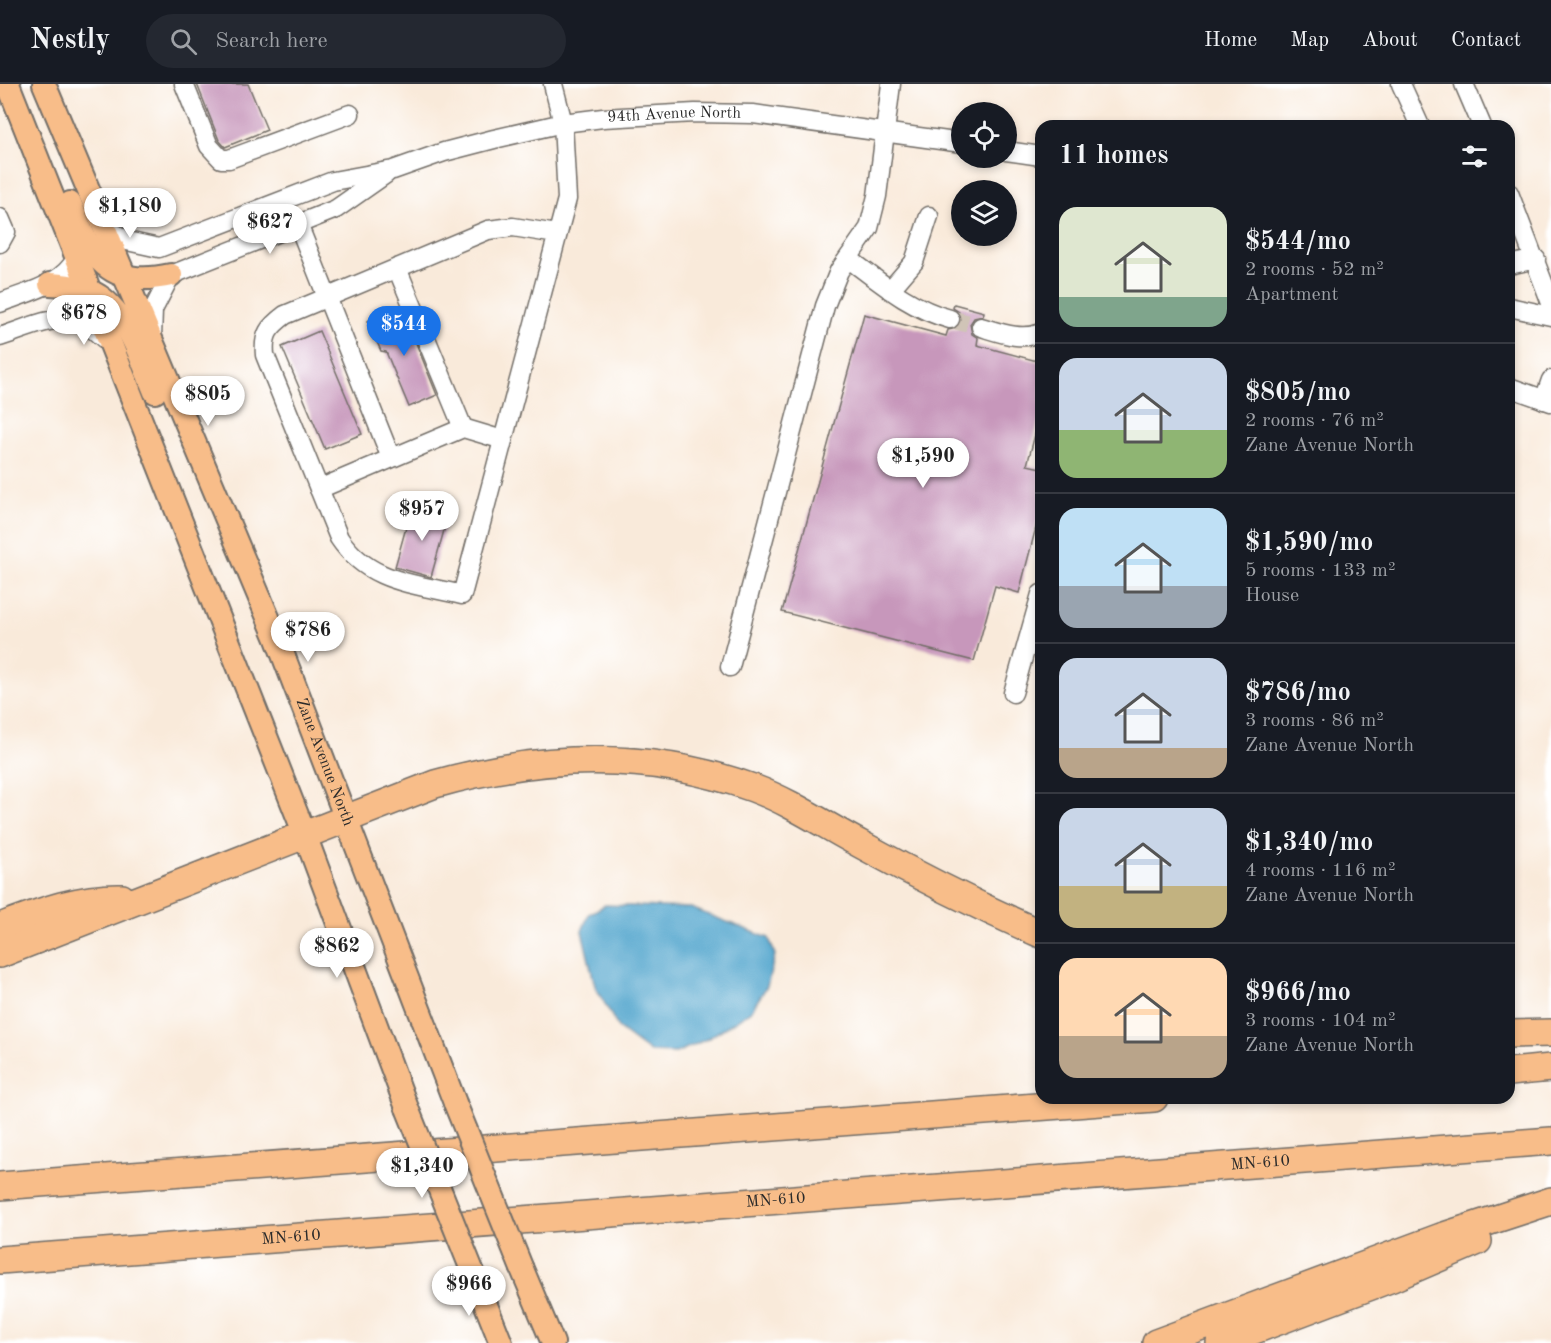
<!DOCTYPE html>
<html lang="en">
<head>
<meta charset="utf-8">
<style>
	:root { --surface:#171b24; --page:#242831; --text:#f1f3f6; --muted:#9ea1a6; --line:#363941; --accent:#1a73e8 }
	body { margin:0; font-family:"Old Standard TT",serif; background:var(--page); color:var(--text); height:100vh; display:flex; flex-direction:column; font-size:22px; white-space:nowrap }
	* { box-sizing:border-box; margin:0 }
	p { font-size:20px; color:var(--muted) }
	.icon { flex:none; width:33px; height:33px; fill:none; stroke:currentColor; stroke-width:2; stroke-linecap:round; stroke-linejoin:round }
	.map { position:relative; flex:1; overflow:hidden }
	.side { position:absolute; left:1035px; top:36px; width:480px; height:984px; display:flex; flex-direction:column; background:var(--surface); border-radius:18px; box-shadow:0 3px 9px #0003 }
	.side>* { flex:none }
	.fabs { position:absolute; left:951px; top:18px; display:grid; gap:12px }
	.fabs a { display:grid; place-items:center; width:66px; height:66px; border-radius:50%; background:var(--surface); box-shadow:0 3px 9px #0003; font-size:30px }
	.price { position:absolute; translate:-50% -51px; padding:0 14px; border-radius:21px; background:#fff; color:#222; font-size:20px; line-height:39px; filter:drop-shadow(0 2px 3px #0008) }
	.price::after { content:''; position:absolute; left:50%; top:36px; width:18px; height:14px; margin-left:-9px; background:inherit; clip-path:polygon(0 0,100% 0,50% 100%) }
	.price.selected { background:var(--accent); color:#fff }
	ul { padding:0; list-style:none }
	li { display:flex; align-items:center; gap:18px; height:150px; padding:0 24px }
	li+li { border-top:2px solid var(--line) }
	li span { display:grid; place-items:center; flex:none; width:168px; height:120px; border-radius:18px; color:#555 }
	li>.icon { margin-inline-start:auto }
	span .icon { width:72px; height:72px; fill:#fffc; stroke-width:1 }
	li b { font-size:26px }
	h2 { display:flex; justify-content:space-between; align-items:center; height:72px; padding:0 24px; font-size:26px }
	header { display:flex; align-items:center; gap:36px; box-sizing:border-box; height:84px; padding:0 30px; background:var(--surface); border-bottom:2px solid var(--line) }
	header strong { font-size:28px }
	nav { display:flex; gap:33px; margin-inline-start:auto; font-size:21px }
	.search { width:420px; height:54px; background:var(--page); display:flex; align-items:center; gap:15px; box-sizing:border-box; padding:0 21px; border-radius:33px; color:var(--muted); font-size:22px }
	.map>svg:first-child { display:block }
	.water { fill:#52a6cd; stroke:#3e687c; stroke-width:1.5 }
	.building { fill:#c797bb }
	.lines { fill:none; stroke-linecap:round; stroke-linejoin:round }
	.minor-tunnel { stroke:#d0c4b7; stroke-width:18; stroke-dasharray:18 9; stroke-linecap:butt }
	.minor-casing { stroke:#736e68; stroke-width:21 }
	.major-casing { stroke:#736e68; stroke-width:26 }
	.highway-casing { stroke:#736e68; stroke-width:30 }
	.minor { stroke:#fff; stroke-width:18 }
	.major { stroke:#f8bd89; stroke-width:22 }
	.highway { stroke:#f8bd89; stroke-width:27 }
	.major-bridge-casing { stroke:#736e68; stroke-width:26; stroke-linecap:butt }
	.major-bridge { stroke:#f8bd89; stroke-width:22 }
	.labels { text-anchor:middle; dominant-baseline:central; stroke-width:4.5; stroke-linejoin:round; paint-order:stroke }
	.street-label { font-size:16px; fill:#2b2b2b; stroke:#fff }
</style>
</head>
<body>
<header>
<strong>Nestly</strong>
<div class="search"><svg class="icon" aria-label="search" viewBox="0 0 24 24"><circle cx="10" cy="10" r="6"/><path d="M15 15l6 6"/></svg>Search here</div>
<nav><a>Home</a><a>Map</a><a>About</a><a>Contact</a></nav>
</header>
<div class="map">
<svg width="1551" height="1259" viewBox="0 0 1551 1259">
	<rect width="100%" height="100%" fill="#fff"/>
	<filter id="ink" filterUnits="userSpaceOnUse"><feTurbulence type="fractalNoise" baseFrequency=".0167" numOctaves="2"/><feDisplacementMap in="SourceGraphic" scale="12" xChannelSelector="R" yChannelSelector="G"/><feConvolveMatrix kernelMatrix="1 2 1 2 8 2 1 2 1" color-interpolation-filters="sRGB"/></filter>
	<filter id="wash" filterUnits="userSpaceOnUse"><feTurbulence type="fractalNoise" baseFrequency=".008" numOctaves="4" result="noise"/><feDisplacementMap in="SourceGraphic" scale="24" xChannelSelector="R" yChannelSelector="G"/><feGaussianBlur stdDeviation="1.35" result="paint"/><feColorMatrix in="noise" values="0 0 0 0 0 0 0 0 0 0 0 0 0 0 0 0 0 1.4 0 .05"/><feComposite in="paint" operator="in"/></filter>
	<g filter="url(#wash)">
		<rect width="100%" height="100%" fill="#f9eada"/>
		<polygon class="water" points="605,821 691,824 769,854 775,871 767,902 751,927 707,955 676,969 650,968 619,945 595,902 582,847 589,830"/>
		<g id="blocks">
			<g class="building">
				<polygon points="197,0 248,0 267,46 225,63 219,56"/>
				<polygon points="954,220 984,228 983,232 974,234 970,240 972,250 978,254 977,261 1041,278 1041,328 1027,381 1041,384 1041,424 1019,509 995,502 974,577 782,528 864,230 946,252 948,246 957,244 961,238 959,228 953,224"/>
				<polygon points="394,226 398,235 405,232 437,311 409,323 386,268 381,267 368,237"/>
				<polygon points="319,247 362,350 325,365 282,263"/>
				<polygon points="412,422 448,432 431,493 395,483"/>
			</g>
		</g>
	</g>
	<g filter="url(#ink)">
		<use href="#blocks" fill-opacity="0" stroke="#736e68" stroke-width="1.5"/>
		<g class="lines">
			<polyline class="minor-tunnel" points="950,235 981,243"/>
			<defs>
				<g id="minor">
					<polyline points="184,0 209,62 221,75 229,75 350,30"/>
					<path d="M553,0L563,39L567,115L462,511C413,499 369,499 339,454L265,271C263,250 269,243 285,231L488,146L513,143L557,150"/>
					<polyline points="1401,0 1420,42"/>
					<polyline points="1464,0 1482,42"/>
					<polyline points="1006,67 1041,72"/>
					<polyline points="1509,109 1551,219"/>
					<polyline points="0,134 6,148 0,159"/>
					<polyline points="298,140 391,374"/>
					<path id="s1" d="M102,141L127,157L159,164L333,97L393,86L444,68L494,55L563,39L603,34L695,29L753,30L962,59"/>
					<path d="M849,175C881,199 911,225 950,235"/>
					<polyline points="1509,181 1536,175"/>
					<polyline points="397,184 463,344"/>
					<polyline points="890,206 914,178 929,132"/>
					<path d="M0,219C27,208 63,201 76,174"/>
					<polyline points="1509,223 1551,232"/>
					<path d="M981,243C1001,249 1021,257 1041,249"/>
					<path d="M0,253C23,246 60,227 83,239C92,243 101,253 110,259"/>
					<polyline points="152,253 153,226 171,191 336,125 386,90"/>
					<polyline points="1509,303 1551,318"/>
					<polyline points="1544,316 1551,296"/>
					<polyline points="319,405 463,344 503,356"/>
					<polyline points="730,583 825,222 839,187 869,144 877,112 891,0"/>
					<polyline points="1013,609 1041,510"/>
				</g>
				<g id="major">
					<polyline points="8,0 305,751 407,1024"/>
					<path id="s2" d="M44,0L277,555L455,1019"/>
					<path d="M70,119C91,173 107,205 171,191"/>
					<path d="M50,200C65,201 86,203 99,212C128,231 142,277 155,308"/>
					<polyline points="522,1185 553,1259"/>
					<polyline points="474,1191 501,1259"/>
				</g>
				<g id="highway">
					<path d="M0,843C40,828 78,813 122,814"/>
					<path d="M0,870L435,700C541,670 648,666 753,704C791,718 826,742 862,761C920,793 980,823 1041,850"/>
					<polyline points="1509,950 1551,949"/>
					<polyline points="1509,988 1551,984"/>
					<polyline points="0,1102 1154,1014"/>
					<path id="s3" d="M0,1176L1551,1057"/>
					<polyline points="1156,1259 1441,1153 1551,1117"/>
					<polyline points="1220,1259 1392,1194 1478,1157"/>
				</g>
			</defs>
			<use href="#minor" class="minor-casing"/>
			<use href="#major" class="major-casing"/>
			<use href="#highway" class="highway-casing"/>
			<use href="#minor" class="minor"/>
			<use href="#major" class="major"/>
			<use href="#highway" class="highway"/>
			<defs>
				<g id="major-bridge">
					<polyline points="455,1019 522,1185"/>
					<polyline points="407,1024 474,1191"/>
				</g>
			</defs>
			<use href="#major-bridge" class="major-bridge-casing"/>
			<use href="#major-bridge" class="major-bridge"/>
		</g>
	</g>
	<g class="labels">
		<g class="street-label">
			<text stroke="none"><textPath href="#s1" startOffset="598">94th Avenue North</textPath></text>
			<text stroke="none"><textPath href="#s2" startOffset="734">Zane Avenue North</textPath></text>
			<text stroke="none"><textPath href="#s3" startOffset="1264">MN-610</textPath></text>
			<text stroke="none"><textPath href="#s3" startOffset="778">MN-610</textPath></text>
			<text stroke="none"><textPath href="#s3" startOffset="292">MN-610</textPath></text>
		</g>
	</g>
</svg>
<div class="fabs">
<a><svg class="icon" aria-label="locate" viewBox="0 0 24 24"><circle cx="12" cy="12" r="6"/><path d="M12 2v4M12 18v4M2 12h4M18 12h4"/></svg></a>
<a><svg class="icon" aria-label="layers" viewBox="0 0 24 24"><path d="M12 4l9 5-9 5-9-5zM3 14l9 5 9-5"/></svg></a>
</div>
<b class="price" style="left:130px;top:155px">$1,180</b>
<b class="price" style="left:270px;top:171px">$627</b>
<b class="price" style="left:84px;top:262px">$678</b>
<b class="price selected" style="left:404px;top:273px">$544</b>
<b class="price" style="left:208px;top:343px">$805</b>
<b class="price" style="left:923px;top:405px">$1,590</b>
<b class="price" style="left:422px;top:458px">$957</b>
<b class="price" style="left:308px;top:579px">$786</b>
<b class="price" style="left:337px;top:895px">$862</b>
<b class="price" style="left:422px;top:1115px">$1,340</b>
<b class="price" style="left:469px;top:1233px">$966</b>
<section class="side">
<h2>11 homes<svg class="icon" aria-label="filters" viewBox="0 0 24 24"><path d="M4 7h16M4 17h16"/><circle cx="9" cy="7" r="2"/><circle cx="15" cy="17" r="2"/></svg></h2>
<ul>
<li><span style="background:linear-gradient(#dfe7d0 75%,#7fa58c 0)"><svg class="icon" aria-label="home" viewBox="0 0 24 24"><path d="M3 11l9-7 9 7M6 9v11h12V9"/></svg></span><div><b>$544/mo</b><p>2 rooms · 52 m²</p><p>Apartment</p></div></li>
<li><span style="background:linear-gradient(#c9d6e8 60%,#8fb573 0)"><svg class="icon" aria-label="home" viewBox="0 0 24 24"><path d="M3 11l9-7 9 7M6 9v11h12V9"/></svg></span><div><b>$805/mo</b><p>2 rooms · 76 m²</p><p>Zane Avenue North</p></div></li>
<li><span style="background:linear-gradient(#bfe0f5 65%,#9aa5b1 0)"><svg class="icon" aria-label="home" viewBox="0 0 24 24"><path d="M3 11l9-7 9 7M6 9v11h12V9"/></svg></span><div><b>$1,590/mo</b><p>5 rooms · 133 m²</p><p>House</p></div></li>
<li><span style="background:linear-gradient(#c9d6e8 75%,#b9a48a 0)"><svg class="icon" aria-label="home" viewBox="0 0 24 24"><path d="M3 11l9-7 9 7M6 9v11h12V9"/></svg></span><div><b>$786/mo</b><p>3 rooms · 86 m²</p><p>Zane Avenue North</p></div></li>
<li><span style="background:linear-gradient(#c9d6e8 65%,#c2b280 0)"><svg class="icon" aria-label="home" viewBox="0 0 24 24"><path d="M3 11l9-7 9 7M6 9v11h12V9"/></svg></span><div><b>$1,340/mo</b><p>4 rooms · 116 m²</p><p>Zane Avenue North</p></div></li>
<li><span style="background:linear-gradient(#ffd9b3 65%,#b9a48a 0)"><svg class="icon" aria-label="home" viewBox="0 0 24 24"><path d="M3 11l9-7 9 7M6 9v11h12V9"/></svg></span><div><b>$966/mo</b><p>3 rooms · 104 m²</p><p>Zane Avenue North</p></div></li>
</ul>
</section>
</div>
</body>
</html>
